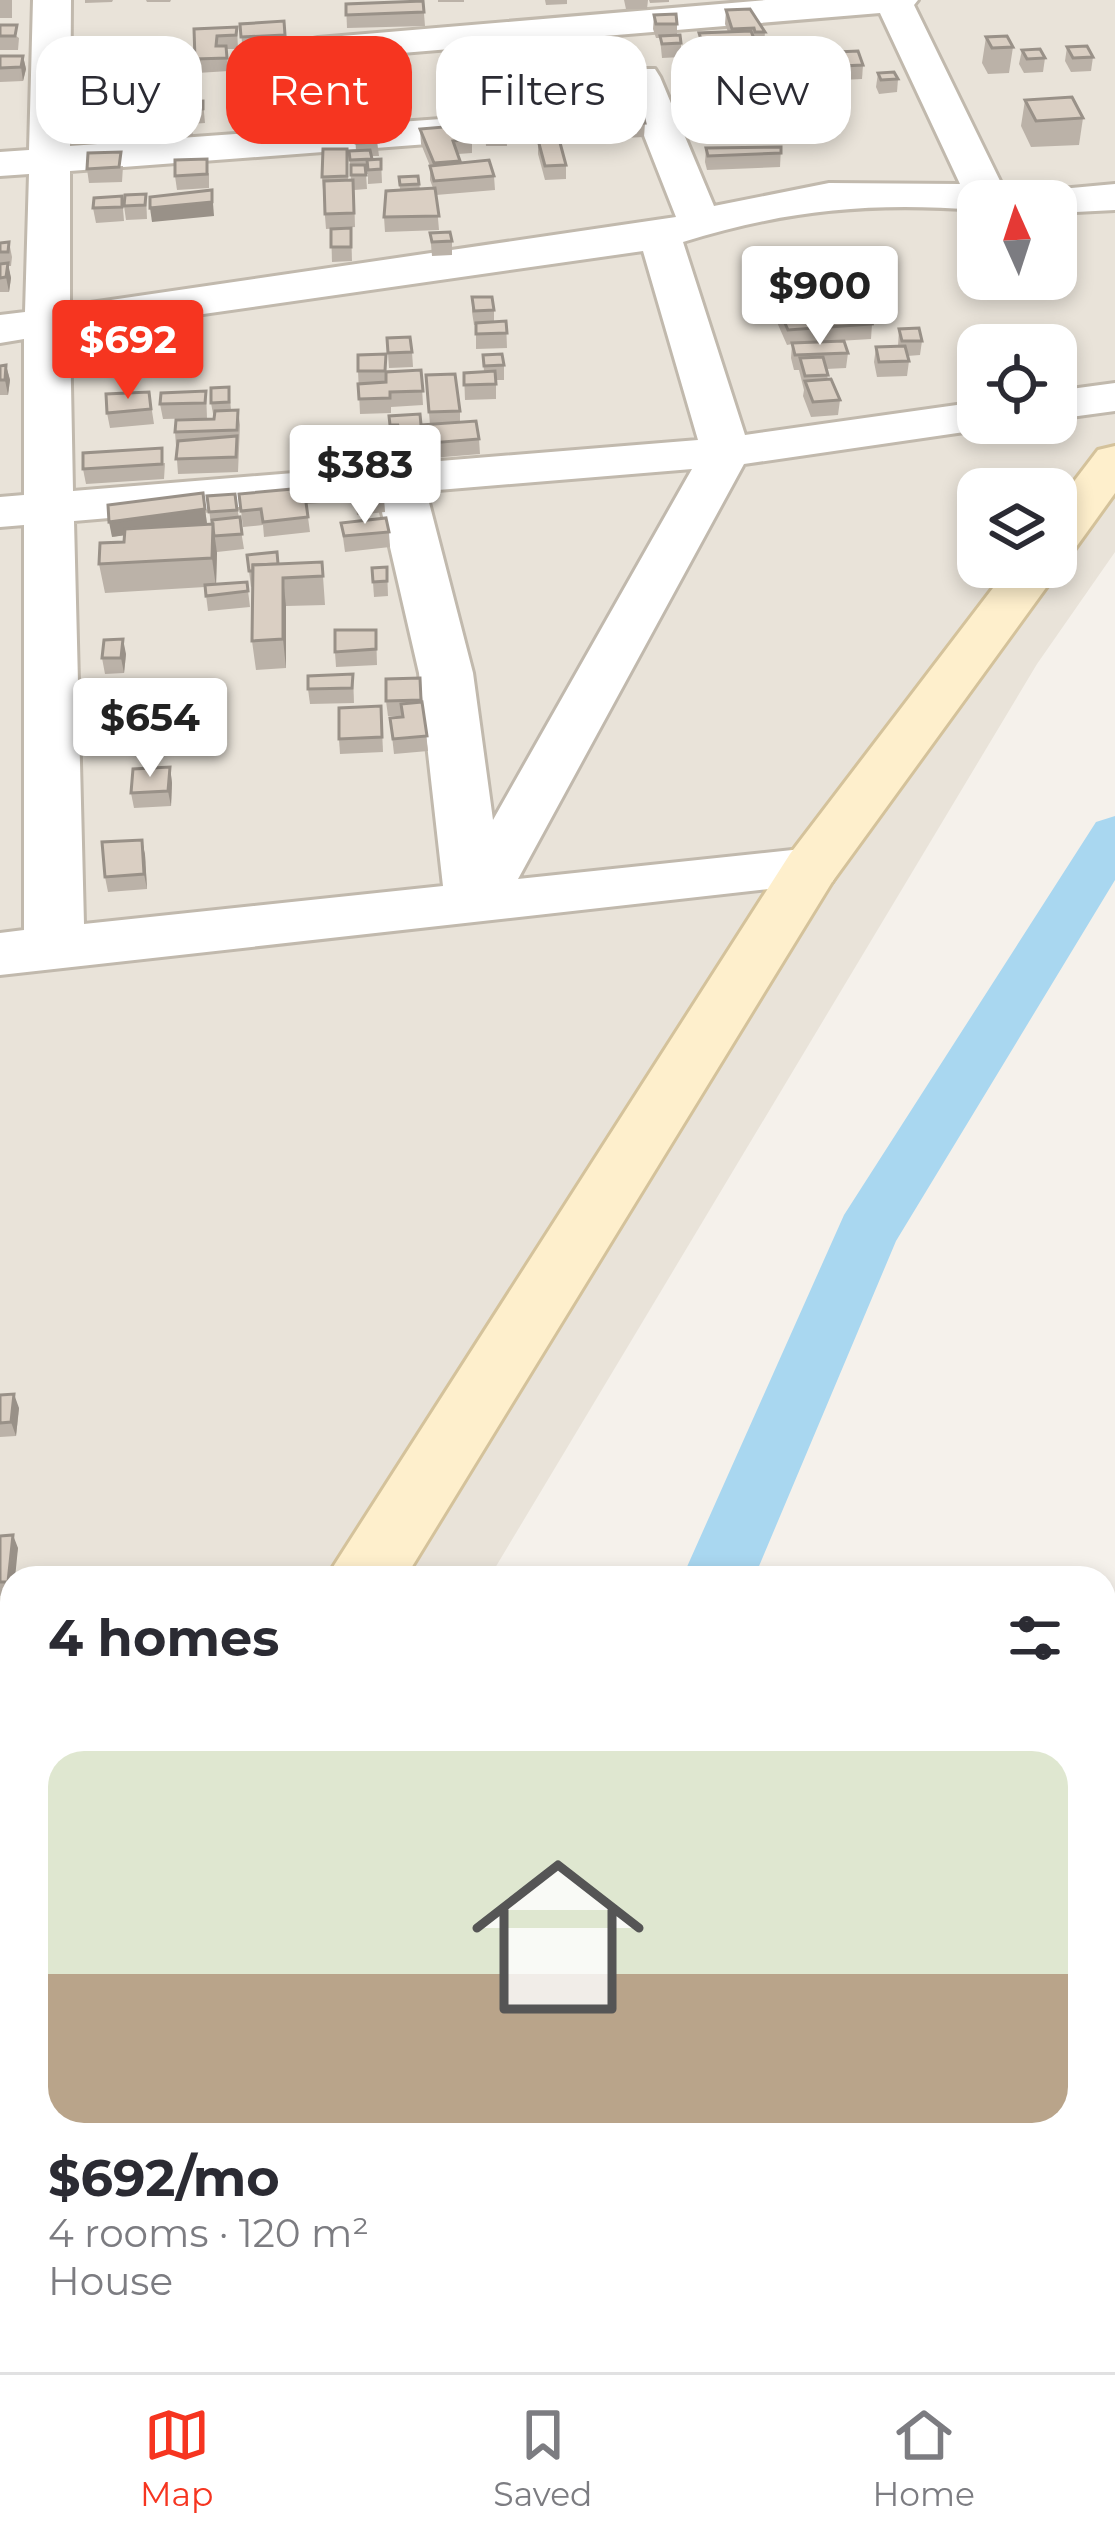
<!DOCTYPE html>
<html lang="en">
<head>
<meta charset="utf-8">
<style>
	:root { --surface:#fff; --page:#f7f7f7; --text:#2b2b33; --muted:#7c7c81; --line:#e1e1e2; --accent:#f63520 }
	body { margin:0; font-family:Montserrat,sans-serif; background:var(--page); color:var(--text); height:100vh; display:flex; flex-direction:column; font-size:45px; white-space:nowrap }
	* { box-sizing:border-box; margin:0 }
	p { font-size:39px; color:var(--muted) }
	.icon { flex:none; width:66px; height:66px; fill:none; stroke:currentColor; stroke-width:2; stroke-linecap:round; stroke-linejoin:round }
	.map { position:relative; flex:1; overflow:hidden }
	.drawer { position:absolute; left:0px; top:1566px; width:1116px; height:807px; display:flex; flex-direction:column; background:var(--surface); border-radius:36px 36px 0 0; box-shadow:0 6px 18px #0003 }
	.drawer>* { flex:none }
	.hud { position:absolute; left:36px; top:36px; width:1044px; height:108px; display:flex; gap:24px }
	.needle { width:78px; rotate:357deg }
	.fabs { position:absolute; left:957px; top:180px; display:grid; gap:24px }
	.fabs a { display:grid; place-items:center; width:120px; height:120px; border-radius:24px; background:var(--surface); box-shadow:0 6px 18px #0003; font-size:60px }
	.price { position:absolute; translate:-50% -102px; padding:0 27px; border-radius:12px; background:#fff; color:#222; font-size:39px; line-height:78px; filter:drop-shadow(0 3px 6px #0008) }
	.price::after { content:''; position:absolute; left:50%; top:72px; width:36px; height:27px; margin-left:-18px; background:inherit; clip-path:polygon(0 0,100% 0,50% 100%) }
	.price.selected { background:var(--accent); color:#fff }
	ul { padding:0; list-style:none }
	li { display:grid; align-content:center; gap:24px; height:636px; padding:0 48px }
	li span { display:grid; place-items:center; height:372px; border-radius:36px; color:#555 }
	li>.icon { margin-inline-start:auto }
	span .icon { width:216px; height:216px; fill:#fffc; stroke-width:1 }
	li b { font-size:51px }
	h2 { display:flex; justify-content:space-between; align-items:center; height:144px; padding:0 48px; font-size:51px }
	.pill { padding:0 42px; border-radius:36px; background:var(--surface); box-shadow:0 6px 18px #0003; font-size:42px; line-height:108px }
	.pill.selected { background:var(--accent); color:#fff }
	.tabs { display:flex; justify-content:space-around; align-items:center; height:168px; border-top:3px solid var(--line); background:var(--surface); font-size:33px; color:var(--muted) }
	.tabs a { display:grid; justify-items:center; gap:6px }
	.tabs .selected { color:var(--accent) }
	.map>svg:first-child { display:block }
	.residential { fill:#e9e3d9; fill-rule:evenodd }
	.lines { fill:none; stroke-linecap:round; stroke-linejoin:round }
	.canal { fill:#a9d7f0; fill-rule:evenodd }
	.street-casing { stroke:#c1b9ad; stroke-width:6 }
	.secondary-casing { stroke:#d4c29b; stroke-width:6 }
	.street { fill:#fff; fill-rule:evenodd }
	.secondary { fill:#feefcc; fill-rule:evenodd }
	.wall { fill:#bbb2a8 }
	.shaded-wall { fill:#999188 }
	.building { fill:#dacfc3; stroke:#999188; stroke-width:3 }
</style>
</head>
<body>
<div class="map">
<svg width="1115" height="2372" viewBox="0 0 1115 2372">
	<rect width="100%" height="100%" fill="#f5f1eb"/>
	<path class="residential" d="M0,0H1115V552L1037,664L489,1578H12V1984L0,1994ZM978,201H1056V279H978ZM978,345H1056V423H978ZM978,489H1056V567H978Z"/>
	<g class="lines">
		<g class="canal">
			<polygon points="1115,816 1115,880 896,1241 754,1578 682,1578 844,1215 1096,822"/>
			<polygon points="336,2361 427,2361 423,2372 332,2372"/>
		</g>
		<defs>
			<g id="street">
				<path d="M33,0H71L70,146L632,105L622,77L627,69H655L660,77L714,206L829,183L960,184L880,13L318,60L304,57L299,49L304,41L318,38L766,0H918L914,5L1003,187L1028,192L1115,184V210L1056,213V201H978V210C870,202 786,210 683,242L745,435L978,402V423H997L978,430L744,464L518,879L811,848L832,854L840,868L832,882L0,975V933L24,930V525L0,527V497L24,495V339L0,343V315L25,312L29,174L0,176V152L29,150ZM641,128L676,217L70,306V171ZM643,251L698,440L73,491L70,333ZM692,469L493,820L473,673L426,491ZM378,495L419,673L443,886L84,924L74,521Z"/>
				<polygon points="1115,383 1115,411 1056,419 1056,391"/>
				<polygon points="12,1840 12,1923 0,1928 0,1845"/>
			</g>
			<g id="secondary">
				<polygon points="1115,446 1115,493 1074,550 1056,554 1056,505 1098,450"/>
				<polygon points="1056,561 1060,567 1053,578 832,882 405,1578 326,1578 790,854 1009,567 1056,567"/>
				<polygon points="12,2145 12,2254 0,2259 0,2150"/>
			</g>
		</defs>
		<use href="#street" class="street-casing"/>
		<use href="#secondary" class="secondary-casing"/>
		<use href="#street" class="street"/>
		<use href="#secondary" class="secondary"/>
	</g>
	<g class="wall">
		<rect x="0" y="0" width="12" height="18"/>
		<polygon points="85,0 113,0 112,2 85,3"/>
		<polygon points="146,0 171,0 170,2 147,2"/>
		<rect x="438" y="0" width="26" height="2"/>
		<polygon points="545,0 567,0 567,4 546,5"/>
		<polygon points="624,0 648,0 647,9 626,9"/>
		<polygon points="649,0 669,0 669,2 650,3"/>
		<polygon points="423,1 425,26 347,28 346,4"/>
		<polygon points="726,10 765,32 764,46 757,46 757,63 746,64 750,74 749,88 719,90 714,78 715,65 705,66 699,47 699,33 728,32 725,24"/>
		<polygon points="654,15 677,24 677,35 681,43 681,57 662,58 660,38 656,38 653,29"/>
		<polygon points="284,21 286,49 243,51 240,24"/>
		<polygon points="0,25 19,38 18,50 0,50"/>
		<polygon points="237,27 238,49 226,49 229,71 197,73 194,29"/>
		<polygon points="986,37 1013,47 1009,73 988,74 982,63"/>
		<polygon points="1067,47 1093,57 1091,71 1071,72 1065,61"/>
		<polygon points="1022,50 1045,58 1043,72 1024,73 1019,64"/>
		<polygon points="815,53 863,65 862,79 818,81 813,67"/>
		<polygon points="0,56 23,56 26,69 23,81 0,82"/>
		<polygon points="303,58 305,80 286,81 284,59"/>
		<polygon points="778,59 806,77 805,91 783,92 777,73"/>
		<polygon points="878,73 898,79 897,92 879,94 876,87"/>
		<polygon points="121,76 121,90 94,91 92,77"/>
		<polygon points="194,77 196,101 203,101 205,123 191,124 193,136 172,138 170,124 183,114 183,111 153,113 151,99"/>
		<polygon points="1025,100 1083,118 1079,145 1031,147 1021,126"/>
		<polygon points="745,106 770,115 769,129 746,129 744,121"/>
		<polygon points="620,112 645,123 644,137 623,138 620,126"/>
		<polygon points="600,114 616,122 616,136 602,137"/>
		<polygon points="485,123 506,123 507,146 486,146"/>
		<polygon points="420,129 472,139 472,153 458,154 460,163 494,176 495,190 436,195 439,230 385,232 384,217 400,190 399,177 418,176 420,189 433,188 430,180 430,166 421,144"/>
		<polygon points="376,133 379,156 371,156 372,160 381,159 382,183 368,184 368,174 366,174 367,189 354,190 355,227 326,229 322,177 347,149 348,180 351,180 349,151 356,151 355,134"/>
		<polygon points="538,140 566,165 566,179 545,180 538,154"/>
		<polygon points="781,147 780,167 707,170 705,162 706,148"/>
		<polygon points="123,166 122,182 89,183 87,169"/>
		<polygon points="209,173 209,188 177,190 175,176"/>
		<polygon points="146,194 147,219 126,220 124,206"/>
		<polygon points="122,196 124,221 96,223 93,208"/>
		<polygon points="351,228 352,261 332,262 331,229"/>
		<polygon points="430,233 452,241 452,255 432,256"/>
		<polygon points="9,242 12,257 11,266 8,266 11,278 9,292 0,292 0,243"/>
		<polygon points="828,267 851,277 849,292 831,293 827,282"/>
		<polygon points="762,271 799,301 832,303 833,296 872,324 871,339 838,341 848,353 846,368 826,369 828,380 840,400 838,415 811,417 803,396 804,390 799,370 794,370 791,358 792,344 787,345 761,286"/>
		<polygon points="472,297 494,310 494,322 506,321 507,348 476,349 476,325 474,325 472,312"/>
		<polygon points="899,329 922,341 920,355 907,356 909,361 907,376 877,377 874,362 876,347 898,346"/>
		<polygon points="387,338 412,352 413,367 389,368"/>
		<polygon points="483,355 504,365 504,380 496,380 496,399 465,400 464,373 484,372"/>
		<polygon points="6,365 10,380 8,395 0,395 0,366"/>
		<polygon points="421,370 423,405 391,407 391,413 360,414 358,371"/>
		<polygon points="426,375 460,411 460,422 479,439 480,454 396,461 393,440 391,440 389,416 421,425 430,425"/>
		<polygon points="229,387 231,410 238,410 240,425 238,472 178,474 175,432 214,419 211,403"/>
		<polygon points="206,391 207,418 163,419 160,404"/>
		<polygon points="149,392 154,424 110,428 107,413"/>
		<polygon points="165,463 164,479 86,484 83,469"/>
		<polygon points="353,484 384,497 385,512 357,515"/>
		<polygon points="304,488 310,532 264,537 263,525 243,527 239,494"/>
		<polygon points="203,493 207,524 211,524 207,496 235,494 244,549 217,552 216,584 247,582 250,607 208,611 205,587 105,593 99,564 124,542 124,535 112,537"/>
		<polygon points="341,523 389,532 390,547 345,552"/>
		<polygon points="247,555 278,564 322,562 325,605 286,606 286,668 256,670 252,641 253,586 251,587"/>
		<polygon points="387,567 388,596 374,597 372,568"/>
		<polygon points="376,630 377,665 336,667 335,652"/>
		<polygon points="126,654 124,673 105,674 102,658"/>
		<polygon points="353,674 354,703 310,704 308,689"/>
		<polygon points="420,678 428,751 394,754 390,718 402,717 402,716 388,716 386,701"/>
		<polygon points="381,706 383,752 340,754 339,739"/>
		<polygon points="170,767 172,783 171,806 134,808 131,793"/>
		<polygon points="142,840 145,855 147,889 108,892 105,877"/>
		<polygon points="0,1395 19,1408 16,1436 0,1437"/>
		<polygon points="0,1536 18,1548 12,1578 12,1595 0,1596"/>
	</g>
	<g class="shaded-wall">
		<polygon points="23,56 26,69 23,81 21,67"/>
		<polygon points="212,190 214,216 152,222 150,208"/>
		<polygon points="8,263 11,278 9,292 6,277"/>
		<polygon points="6,365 10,380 8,395 5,380"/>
		<polygon points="205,509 207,524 112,537 109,522"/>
		<polygon points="213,524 217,553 216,587 212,558"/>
		<polygon points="283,578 286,606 286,668 283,639"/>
		<polygon points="123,639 126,654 124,673 121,658"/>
		<polygon points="170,767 172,783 171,806 168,791"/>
		<polygon points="142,840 145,855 147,889 144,874"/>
		<polygon points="14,1394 19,1408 16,1436 11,1422"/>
		<polygon points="13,1535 18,1548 15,1578 12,1578 12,1593 8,1582"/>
	</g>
	<g class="building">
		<polygon points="423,1 424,12 346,15 346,4"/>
		<polygon points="750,9 765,32 755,32 754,28 732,29 726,10"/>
		<polygon points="676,14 677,24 656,24 654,15"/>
		<polygon points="284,21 285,35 241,37 240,24"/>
		<polygon points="0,25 17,25 15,36 0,36"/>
		<polygon points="237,27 236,35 217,36 216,46 226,46 227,58 195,59 194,29"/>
		<polygon points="751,31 758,49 705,52 699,33"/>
		<polygon points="680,35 681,43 662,44 660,36"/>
		<polygon points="1007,36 1013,47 992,48 986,37"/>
		<polygon points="1087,46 1093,57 1073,58 1067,47"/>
		<polygon points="1040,49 1045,58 1027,59 1022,50"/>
		<polygon points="858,51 863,65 819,67 815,53"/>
		<polygon points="0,56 23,56 21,67 0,68"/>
		<polygon points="303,58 304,66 284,67 284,59"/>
		<polygon points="798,58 806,77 784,78 778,59"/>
		<polygon points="118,62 119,76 92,77 91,64"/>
		<polygon points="745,62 750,74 720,76 715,64"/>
		<polygon points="894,72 898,79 881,80 878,73"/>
		<polygon points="194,77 195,97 151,99 151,79"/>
		<polygon points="1072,97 1083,118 1036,121 1025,100"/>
		<polygon points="203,101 203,109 183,111 182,102"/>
		<polygon points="745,106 768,106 770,115 747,115"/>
		<polygon points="642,111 645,123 623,124 620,112"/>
		<polygon points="190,113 191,122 170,124 170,114"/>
		<polygon points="600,114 614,114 616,122 603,123"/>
		<polygon points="485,123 506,123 507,132 485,132"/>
		<polygon points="467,125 472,139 453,141 460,161 434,163 420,129"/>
		<polygon points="376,133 378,142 356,143 355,134"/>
		<polygon points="559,139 566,165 545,166 538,140"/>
		<polygon points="781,147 781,153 708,156 706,148"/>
		<polygon points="323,149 347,149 347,176 322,177"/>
		<polygon points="370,150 372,159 350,160 349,151"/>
		<polygon points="121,152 119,167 87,169 88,153"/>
		<polygon points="207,159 207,174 175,176 175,160"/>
		<polygon points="381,159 381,169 368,170 367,160"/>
		<polygon points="489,160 494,176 434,181 430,166"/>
		<polygon points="351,165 365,165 366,175 351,175"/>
		<polygon points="418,176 419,184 400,185 399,177"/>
		<polygon points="353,180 354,213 325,214 324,181"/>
		<polygon points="435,188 439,216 384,217 386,191"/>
		<polygon points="212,190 212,202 150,208 150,197"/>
		<polygon points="146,194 145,205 124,206 125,195"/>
		<polygon points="122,196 122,207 93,208 94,198"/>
		<polygon points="351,228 351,247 331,247 331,229"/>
		<polygon points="450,232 452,241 432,242 430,233"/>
		<polygon points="9,242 8,252 0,252 0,243"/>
		<polygon points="8,263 6,277 0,278 0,264"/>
		<polygon points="847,266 851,277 833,279 828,267"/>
		<polygon points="788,270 799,301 830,298 836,312 833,296 860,294 872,324 788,330 762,271"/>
		<polygon points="472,297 492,297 494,310 474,311"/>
		<polygon points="506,321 507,333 476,334 476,323"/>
		<polygon points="919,328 922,341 902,341 899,329"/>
		<polygon points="410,337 412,352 388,353 387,338"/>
		<polygon points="844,341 848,353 795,355 792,343"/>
		<polygon points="905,346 909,361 879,362 876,347"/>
		<polygon points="386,354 385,371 358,371 358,355"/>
		<polygon points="502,354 504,365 484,366 483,355"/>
		<polygon points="823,357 828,375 805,376 800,358"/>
		<polygon points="6,365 5,380 0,380 0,366"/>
		<polygon points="421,370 423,391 390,392 390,398 359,399 358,384 386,382 386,372"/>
		<polygon points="495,371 496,384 464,385 464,373"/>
		<polygon points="455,374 460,411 429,412 426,375"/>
		<polygon points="831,379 840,400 813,402 805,381"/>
		<polygon points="229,387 229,402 211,403 211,388"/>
		<polygon points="206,391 205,403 160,404 161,393"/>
		<polygon points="149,392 151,409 107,413 106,394"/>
		<polygon points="238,410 237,430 175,432 176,420 214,419 215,411"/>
		<polygon points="420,414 421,425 476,421 479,439 395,446 392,428 399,425 390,425 389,416"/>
		<polygon points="237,436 236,457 176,459 178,441"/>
		<polygon points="162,448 162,464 83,469 83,453"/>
		<polygon points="381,482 384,497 356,500 353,484"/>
		<polygon points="304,488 308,517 263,522 261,509 241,511 239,494"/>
		<polygon points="203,493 205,509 109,522 108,505"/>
		<polygon points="235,494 237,510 209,512 207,496"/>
		<polygon points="240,517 242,534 214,536 212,520"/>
		<polygon points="386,518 389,532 344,536 341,523"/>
		<polygon points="213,524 212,558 99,564 100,543 124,542 125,529"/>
		<polygon points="277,552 278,564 253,565 253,571 249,571 247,555"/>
		<polygon points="322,562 323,576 283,578 283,639 252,641 253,565"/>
		<polygon points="387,567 387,581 373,582 372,568"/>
		<polygon points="247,582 248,591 206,596 205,585"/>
		<polygon points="335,630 376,630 376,649 335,652"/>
		<polygon points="123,639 121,658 102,658 104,640"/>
		<polygon points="353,674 352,688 308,689 308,676"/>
		<polygon points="420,678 421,700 386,701 386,679"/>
		<polygon points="422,702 427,736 393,739 390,718 403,717 401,704"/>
		<polygon points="381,706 382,737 339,739 339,708"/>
		<polygon points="170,767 168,791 131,793 133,769"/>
		<polygon points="142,840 144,874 105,877 102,842"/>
		<polygon points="14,1394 11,1422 0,1423 0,1395"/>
		<polygon points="13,1535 8,1582 0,1582 0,1536"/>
	</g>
</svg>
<div class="fabs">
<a><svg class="needle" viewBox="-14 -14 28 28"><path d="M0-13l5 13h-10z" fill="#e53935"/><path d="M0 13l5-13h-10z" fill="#7c7c81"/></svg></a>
<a><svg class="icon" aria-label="locate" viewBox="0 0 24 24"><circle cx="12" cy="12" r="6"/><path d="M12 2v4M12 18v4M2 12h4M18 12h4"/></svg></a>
<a><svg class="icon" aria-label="layers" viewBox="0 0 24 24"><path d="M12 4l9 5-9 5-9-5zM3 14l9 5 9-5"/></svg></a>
</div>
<b class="price" style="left:820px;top:348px">$900</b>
<b class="price selected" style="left:128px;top:402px">$692</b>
<b class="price" style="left:365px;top:527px">$383</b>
<b class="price" style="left:150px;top:780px">$654</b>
<div class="hud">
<a class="pill">Buy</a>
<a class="pill selected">Rent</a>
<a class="pill">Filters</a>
<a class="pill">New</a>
</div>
<section class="drawer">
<h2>4 homes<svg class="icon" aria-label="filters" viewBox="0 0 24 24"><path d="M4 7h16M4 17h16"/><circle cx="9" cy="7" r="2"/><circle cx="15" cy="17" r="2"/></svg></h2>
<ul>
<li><span style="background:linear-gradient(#dfe7d0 60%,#b9a48a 0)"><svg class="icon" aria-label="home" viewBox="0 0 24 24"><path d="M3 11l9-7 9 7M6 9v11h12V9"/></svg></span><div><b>$692/mo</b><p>4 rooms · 120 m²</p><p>House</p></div></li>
</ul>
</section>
</div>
<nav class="tabs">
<a class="selected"><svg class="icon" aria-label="map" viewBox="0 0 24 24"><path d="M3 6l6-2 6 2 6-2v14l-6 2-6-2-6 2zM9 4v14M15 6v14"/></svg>Map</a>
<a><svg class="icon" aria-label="saved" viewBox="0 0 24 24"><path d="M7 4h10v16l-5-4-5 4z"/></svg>Saved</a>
<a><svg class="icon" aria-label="home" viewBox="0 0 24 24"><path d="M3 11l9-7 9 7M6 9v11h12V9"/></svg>Home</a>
</nav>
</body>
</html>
